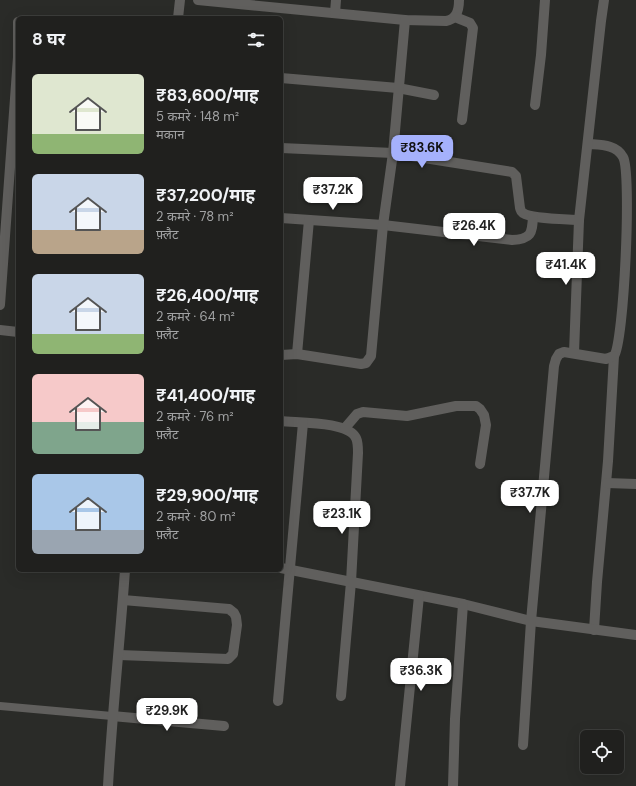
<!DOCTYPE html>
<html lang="hi">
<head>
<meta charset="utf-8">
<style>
	:root { --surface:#20201e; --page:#282827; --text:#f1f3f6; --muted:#a2a3a4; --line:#3d3e3c; --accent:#a5b1fc }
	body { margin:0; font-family:"DM Sans","Noto Sans Devanagari",sans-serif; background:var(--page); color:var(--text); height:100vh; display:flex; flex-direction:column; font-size:15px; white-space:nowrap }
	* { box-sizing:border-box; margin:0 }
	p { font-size:13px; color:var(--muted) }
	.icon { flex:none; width:22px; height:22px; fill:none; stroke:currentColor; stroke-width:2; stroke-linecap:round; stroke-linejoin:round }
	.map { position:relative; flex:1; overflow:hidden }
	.details { position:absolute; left:16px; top:16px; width:267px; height:556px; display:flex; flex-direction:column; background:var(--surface); border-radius:6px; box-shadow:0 4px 16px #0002,0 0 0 1px var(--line) }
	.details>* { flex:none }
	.controls { position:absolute; left:580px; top:730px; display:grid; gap:8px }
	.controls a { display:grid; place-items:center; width:44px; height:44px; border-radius:6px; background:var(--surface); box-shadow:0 4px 16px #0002,0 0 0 1px var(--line); font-size:20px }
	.price { position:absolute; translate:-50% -34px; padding:0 9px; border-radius:8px; background:#fff; color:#222; font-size:13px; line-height:26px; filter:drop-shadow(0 1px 2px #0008) }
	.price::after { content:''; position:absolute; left:50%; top:24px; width:12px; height:9px; margin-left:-6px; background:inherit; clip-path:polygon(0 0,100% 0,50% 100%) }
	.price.on { background:var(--accent); color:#111 }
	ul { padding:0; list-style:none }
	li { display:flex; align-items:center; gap:12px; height:100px; padding:0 16px }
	li span { display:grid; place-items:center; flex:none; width:112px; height:80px; border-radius:6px; color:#555 }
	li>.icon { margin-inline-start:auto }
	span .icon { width:48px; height:48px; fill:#fffc; stroke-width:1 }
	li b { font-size:17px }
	h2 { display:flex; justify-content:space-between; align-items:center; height:48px; padding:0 16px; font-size:17px }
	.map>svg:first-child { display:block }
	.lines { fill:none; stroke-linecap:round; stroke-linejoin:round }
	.lane { stroke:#605f5d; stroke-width:8 }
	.street { stroke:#605f5d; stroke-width:10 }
</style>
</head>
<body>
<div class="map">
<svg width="636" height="786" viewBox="0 0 636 786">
	<rect width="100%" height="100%" fill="#2a2b28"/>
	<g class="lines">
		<polyline class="lane" points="0,706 112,716"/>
		<g class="street">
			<path d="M198,0L405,20L446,21C457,19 459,10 459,0"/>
			<polyline points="335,13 336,0"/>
			<polyline points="455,17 470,23 473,28 462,120"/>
			<polyline points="178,18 180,0"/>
			<polyline points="281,78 398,88 434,95"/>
			<polyline points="535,105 541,55 545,0"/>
			<path d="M588,144C600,145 616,144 623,157C632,172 624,343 614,356L608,461L597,582L594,630"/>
			<path d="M281,148L393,153L512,172L516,176L520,208C521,210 520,211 523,213C531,219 567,219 579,220"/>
			<path d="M281,218L383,225L512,240C531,239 532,234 533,217"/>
			<polyline points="0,305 18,57 18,22"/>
			<polyline points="0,330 18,332"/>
			<polyline points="574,353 579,220 601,21 604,0"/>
			<polyline points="297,354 309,220"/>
			<polyline points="281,355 297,354 361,364 366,363 371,356 383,225 393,153 405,20"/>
			<path d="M281,421C298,423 348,421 356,438C358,442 358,448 358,453L351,582L341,696"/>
			<polyline points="345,428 357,414 363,412 407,416 456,406 476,406 480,409 484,415 486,425 480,464"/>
			<polyline points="607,483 636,484"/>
			<polyline points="281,568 463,604 531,621 636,635"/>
			<polyline points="119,655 228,659 233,654 237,625 236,617 234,613 229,609 123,600"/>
			<polyline points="278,701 303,423"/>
			<polyline points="112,716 224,726"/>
			<polyline points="523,745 531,621 554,366 556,359 559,354 564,352 606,359 614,356"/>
			<path d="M108,786C112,714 120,642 125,570"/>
			<polyline points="400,786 419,596"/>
			<polyline points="453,786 455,719 463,604"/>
		</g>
	</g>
</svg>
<div class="controls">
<a><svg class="icon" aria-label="locate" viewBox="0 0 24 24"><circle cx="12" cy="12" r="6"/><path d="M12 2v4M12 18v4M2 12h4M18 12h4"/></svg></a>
</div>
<b class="price on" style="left:422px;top:169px">₹83.6K</b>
<b class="price" style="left:333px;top:211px">₹37.2K</b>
<b class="price" style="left:474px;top:247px">₹26.4K</b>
<b class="price" style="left:566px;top:286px">₹41.4K</b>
<b class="price" style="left:530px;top:514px">₹37.7K</b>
<b class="price" style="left:342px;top:535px">₹23.1K</b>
<b class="price" style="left:421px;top:692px">₹36.3K</b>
<b class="price" style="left:167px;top:732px">₹29.9K</b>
<section class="details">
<h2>8 घर<svg class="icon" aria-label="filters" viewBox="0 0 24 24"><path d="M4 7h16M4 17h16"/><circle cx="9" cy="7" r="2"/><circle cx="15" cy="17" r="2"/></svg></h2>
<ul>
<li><span style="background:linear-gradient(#dfe7d0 75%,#8fb573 0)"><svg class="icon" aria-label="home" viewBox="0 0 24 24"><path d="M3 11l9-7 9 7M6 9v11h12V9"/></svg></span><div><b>₹83,600/माह</b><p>5 कमरे · 148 m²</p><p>मकान</p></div></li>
<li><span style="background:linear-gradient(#c9d6e8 70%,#b9a48a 0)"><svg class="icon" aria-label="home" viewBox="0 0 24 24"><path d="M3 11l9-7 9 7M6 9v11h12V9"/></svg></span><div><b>₹37,200/माह</b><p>2 कमरे · 78 m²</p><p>फ़्लैट</p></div></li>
<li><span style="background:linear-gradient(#c9d6e8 75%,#8fb573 0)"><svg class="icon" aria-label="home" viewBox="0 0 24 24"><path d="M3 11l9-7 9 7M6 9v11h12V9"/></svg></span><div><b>₹26,400/माह</b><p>2 कमरे · 64 m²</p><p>फ़्लैट</p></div></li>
<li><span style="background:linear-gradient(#f6c9c9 60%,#7fa58c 0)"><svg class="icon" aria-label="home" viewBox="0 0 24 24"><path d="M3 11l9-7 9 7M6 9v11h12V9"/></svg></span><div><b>₹41,400/माह</b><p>2 कमरे · 76 m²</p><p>फ़्लैट</p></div></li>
<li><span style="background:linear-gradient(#a9c7e8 70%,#9aa5b1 0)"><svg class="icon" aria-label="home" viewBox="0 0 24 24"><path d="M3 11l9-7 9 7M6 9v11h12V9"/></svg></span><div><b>₹29,900/माह</b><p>2 कमरे · 80 m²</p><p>फ़्लैट</p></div></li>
</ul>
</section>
</div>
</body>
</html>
